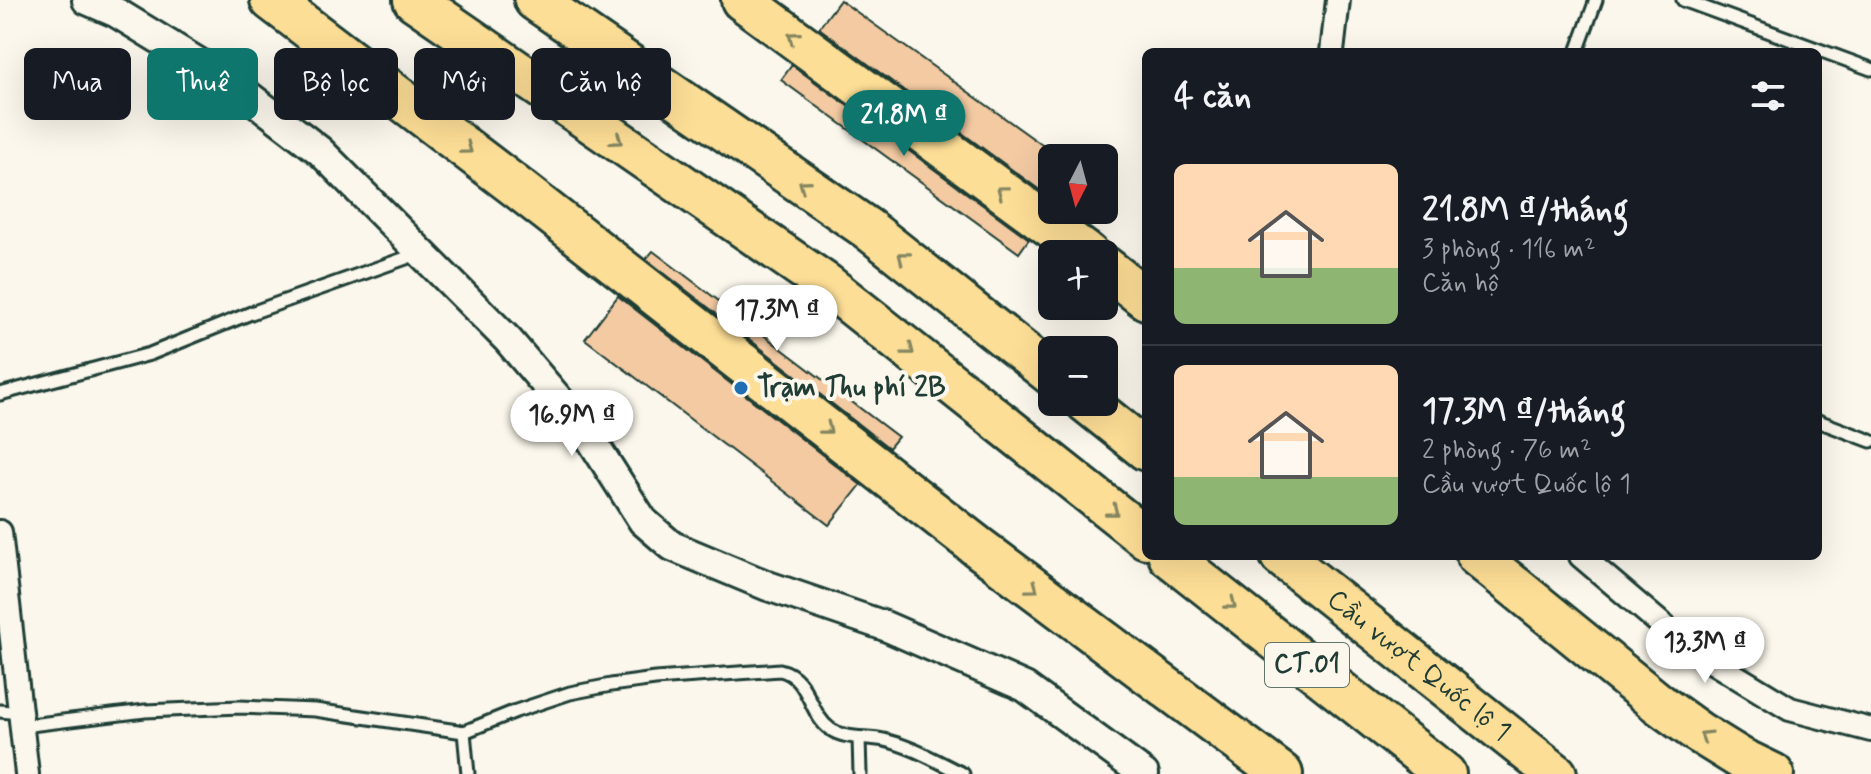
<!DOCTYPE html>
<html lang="vi">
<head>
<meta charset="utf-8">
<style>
	:root { --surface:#171b24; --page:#242831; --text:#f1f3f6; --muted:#9ea1a6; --line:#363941; --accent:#0f766e }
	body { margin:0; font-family:Mynerve,sans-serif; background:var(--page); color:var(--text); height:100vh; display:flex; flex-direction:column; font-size:30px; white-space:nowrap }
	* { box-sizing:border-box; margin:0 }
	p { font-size:26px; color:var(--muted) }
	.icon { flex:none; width:44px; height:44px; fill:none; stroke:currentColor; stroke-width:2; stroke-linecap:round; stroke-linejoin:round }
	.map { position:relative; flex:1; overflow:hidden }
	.panel { position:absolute; left:1142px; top:48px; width:680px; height:512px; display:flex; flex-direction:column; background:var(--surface); border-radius:12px; box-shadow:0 8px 32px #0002 }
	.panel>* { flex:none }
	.guide { position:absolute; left:24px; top:48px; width:760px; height:72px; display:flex; gap:16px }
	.needle { width:52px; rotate:186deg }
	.tools { position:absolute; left:1038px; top:144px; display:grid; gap:16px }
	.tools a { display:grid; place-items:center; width:80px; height:80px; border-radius:12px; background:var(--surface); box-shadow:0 8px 32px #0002; font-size:40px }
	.price { position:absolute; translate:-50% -68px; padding:0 18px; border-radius:28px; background:#fff; color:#222; font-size:26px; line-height:52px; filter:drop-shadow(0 2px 4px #0008) }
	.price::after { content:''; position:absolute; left:50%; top:48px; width:24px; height:18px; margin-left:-12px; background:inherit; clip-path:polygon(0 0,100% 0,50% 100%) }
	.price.active { background:var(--accent); color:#fff }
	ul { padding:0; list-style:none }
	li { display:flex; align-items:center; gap:24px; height:200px; padding:0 32px }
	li+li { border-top:2px solid var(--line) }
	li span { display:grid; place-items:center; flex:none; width:224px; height:160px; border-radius:12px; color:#555 }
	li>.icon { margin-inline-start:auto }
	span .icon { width:96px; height:96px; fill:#fffc; stroke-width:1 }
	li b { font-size:34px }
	h2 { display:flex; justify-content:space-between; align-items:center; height:96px; padding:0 32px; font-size:34px }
	.tag { padding:0 28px; border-radius:12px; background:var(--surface); box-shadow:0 8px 32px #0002; font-size:28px; line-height:72px }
	.tag.active { background:var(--accent); color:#fff }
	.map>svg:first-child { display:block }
	.building { fill:#f3caa2; stroke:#1f3d34; stroke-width:2 }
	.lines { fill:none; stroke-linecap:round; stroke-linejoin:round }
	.service-casing { stroke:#1f3d34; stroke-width:17 }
	.minor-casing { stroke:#1f3d34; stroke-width:28 }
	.tertiary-casing { stroke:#1f3d34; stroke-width:34 }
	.motorway-casing { stroke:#1f3d34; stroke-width:46 }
	.service { stroke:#fbf7ec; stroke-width:11 }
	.minor { stroke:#fbf7ec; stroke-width:22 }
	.tertiary { stroke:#fbf7ec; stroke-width:28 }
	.motorway { stroke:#fdde96; stroke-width:40 }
	.oneway { stroke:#838560 }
	.poi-dot { fill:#1f6fb2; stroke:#fbf7ec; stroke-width:3 }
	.labels { text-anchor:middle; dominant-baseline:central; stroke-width:8; stroke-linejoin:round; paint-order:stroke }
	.shield { fill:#fbf7ec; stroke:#61756b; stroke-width:2 }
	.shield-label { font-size:26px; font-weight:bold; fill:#1f3d34 }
	.poi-label { font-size:28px; font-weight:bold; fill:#1f3d34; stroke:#fbf7ec; text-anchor:start }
	.street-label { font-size:28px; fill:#1f3d34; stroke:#fbf7ec }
</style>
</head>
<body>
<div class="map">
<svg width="1871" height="774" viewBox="0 0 1871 774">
	<rect width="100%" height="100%" fill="#fbf7ec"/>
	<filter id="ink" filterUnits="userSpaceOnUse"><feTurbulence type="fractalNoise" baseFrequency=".0125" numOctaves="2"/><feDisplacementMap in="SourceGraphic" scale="16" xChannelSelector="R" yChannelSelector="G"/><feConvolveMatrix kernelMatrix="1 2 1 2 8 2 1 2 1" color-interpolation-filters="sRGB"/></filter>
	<g filter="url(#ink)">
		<g class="building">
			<polygon points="840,0 1052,152 1052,199 819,28"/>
			<polygon points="792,65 1029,239 1019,253 781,80"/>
			<polygon points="653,251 898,437 889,448 646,259"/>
			<polygon points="618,296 861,485 829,525 585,339"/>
		</g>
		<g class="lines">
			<defs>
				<g id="service">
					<polyline points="1683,0 1871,69"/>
					<polyline points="1577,52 1596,0"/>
					<polyline points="0,394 150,354 251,313 420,253"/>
					<polyline points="1818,421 1871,441"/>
					<polyline points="0,711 20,713"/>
					<path d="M22,726L145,711L240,707L315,710L464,732L516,711L570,693L611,685L655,679L780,670C810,677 808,713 830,729C846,740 866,736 884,740C911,746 938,762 963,774"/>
					<polyline points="464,732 468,774"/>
					<polyline points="859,738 860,774"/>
				</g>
				<g id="minor">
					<polyline points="1332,52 1338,0"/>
					<polyline points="0,532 27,774"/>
					<polyline points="1581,556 1688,647 1790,709 1871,730"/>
				</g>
				<polyline id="tertiary" points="87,0 117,13 233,84 320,151 508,340 587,433 643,521 672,546 768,586 885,626 1025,687 1144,774"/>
				<g id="motorway">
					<polyline points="271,0 519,189 978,547 1282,774"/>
					<polyline points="414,0 826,284 1146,538"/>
					<polyline points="535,0 868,229 1052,375"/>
					<polyline points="742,0 1088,254"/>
					<polyline points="1104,266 1146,299"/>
					<polyline points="1086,402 1146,450"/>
					<polyline points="1169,556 1445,774"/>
					<path id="s1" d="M1281,556L1556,774"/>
					<polyline points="1477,556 1659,704 1698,732 1740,758 1773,774"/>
				</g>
			</defs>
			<use href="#service" class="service-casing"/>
			<use href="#minor" class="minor-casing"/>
			<use href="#tertiary" class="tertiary-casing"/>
			<use href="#motorway" class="motorway-casing"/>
			<use href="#service" class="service"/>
			<use href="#minor" class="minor"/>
			<use href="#tertiary" class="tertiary"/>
			<use href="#motorway" class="motorway"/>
		</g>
		<defs><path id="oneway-chevron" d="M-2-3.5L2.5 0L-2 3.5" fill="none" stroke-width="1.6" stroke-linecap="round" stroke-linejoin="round" transform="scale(2)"/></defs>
		<g class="oneway">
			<use href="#oneway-chevron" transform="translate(793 37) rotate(-144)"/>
			<use href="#oneway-chevron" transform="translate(617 140) rotate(35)"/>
			<use href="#oneway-chevron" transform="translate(467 149) rotate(37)"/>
			<use href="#oneway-chevron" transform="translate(804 185) rotate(-145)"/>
			<use href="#oneway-chevron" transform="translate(1002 191) rotate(-143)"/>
			<use href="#oneway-chevron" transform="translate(903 257) rotate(-142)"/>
			<use href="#oneway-chevron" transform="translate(909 350) rotate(38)"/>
			<use href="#oneway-chevron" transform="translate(827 429) rotate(38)"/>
			<use href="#oneway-chevron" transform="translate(1113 511) rotate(38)"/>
			<use href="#oneway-chevron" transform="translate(1033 588) rotate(37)"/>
			<use href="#oneway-chevron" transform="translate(1231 604) rotate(38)"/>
			<use href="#oneway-chevron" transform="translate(1705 736) rotate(-148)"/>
		</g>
	</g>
	<circle class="poi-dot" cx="741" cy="388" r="8"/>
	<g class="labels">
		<rect class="shield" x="1265" y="643" width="84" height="44" rx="6"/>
		<g class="shield-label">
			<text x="1307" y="665">CT.01</text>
		</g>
		<g class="poi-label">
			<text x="757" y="388">Trạm Thu phí 2B</text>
		</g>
		<g class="street-label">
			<text stroke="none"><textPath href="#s1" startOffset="176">Cầu vượt Quốc lộ 1</textPath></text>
		</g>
	</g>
</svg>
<div class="tools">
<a><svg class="needle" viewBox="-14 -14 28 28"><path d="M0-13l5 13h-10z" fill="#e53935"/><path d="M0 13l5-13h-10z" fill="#9ea1a6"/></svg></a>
<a>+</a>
<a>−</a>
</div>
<b class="price active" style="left:904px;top:158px">21.8M ₫</b>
<b class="price" style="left:777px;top:353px">17.3M ₫</b>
<b class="price" style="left:572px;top:458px">16.9M ₫</b>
<b class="price" style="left:1705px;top:685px">13.3M ₫</b>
<div class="guide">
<a class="tag">Mua</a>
<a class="tag active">Thuê</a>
<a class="tag">Bộ lọc</a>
<a class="tag">Mới</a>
<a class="tag">Căn hộ</a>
</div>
<section class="panel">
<h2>4 căn<svg class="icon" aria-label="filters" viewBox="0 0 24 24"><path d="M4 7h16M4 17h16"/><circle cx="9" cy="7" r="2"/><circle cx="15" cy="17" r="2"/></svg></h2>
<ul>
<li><span style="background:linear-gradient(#ffd9b3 65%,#8fb573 0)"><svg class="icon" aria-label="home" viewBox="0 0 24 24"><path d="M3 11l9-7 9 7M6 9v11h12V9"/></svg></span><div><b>21.8M ₫/tháng</b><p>3 phòng · 116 m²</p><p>Căn hộ</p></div></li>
<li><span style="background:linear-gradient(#ffd9b3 70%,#8fb573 0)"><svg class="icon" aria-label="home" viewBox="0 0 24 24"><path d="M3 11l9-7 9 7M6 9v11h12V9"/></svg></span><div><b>17.3M ₫/tháng</b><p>2 phòng · 76 m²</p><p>Cầu vượt Quốc lộ 1</p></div></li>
</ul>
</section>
</div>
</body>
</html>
